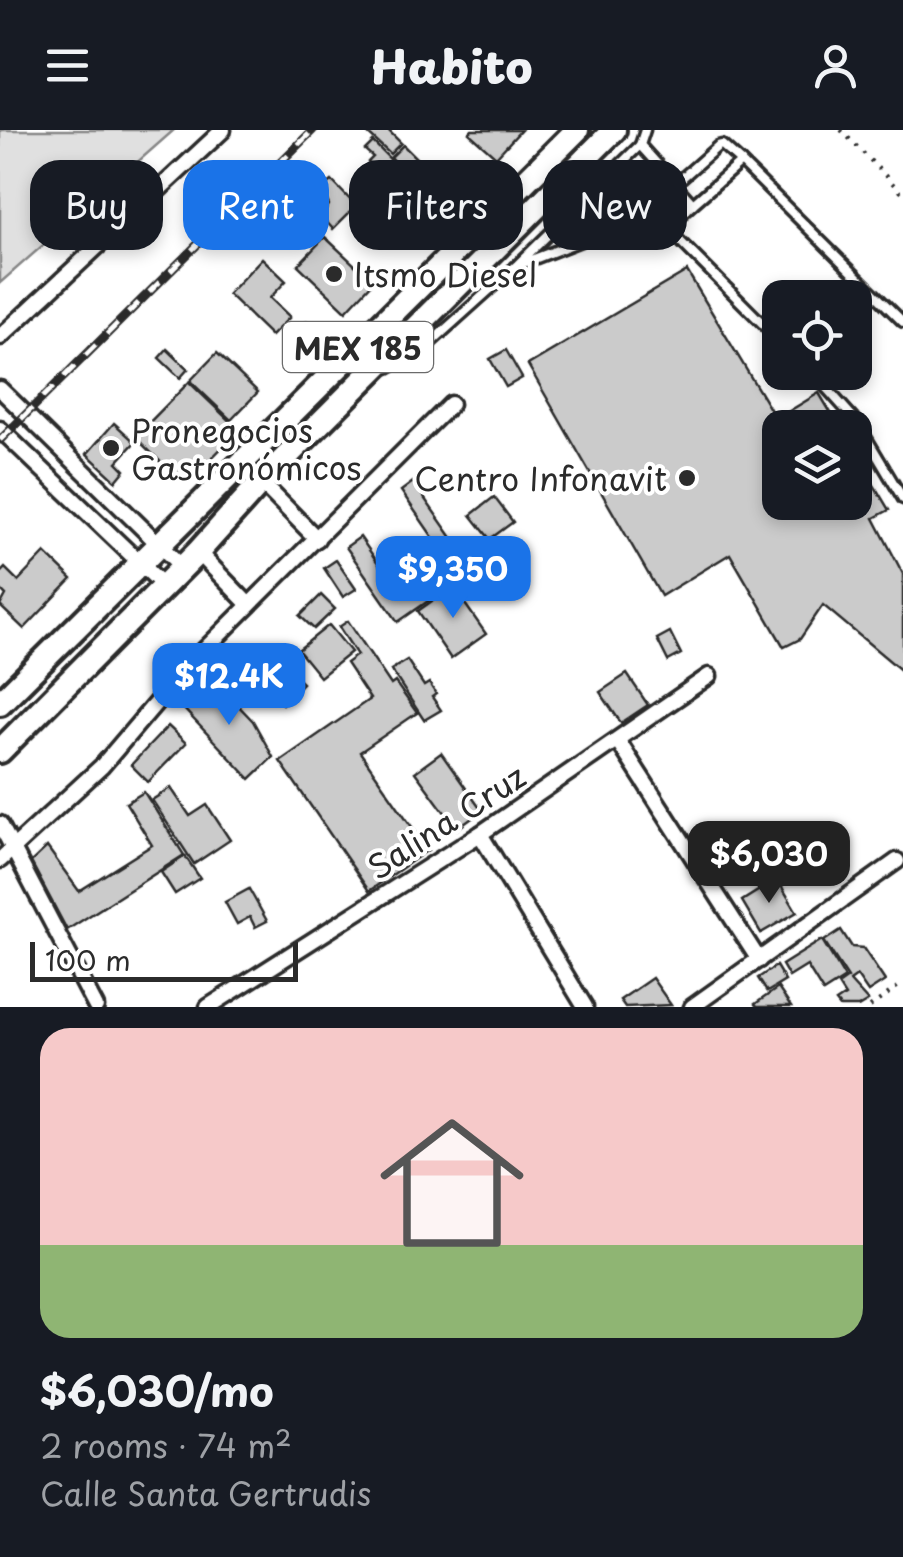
<!DOCTYPE html>
<html lang="en">
<head>
<meta charset="utf-8">
<style>
	:root { --surface:#171b24; --page:#242831; --text:#f1f3f6; --muted:#9ea1a6; --accent:#1a73e8 }
	body { margin:0; font-family:"Playpen Sans",sans-serif; background:var(--page); color:var(--text); height:100vh; display:flex; flex-direction:column; font-size:38px; white-space:nowrap }
	* { box-sizing:border-box; margin:0 }
	p { font-size:32px; color:var(--muted) }
	.icon { flex:none; width:55px; height:55px; fill:none; stroke:currentColor; stroke-width:2; stroke-linecap:round; stroke-linejoin:round }
	.map { position:relative; height:877px; overflow:hidden }
	.drawer { display:flex; flex-direction:column; background:var(--surface); flex:1 }
	.drawer>* { flex:none }
	.banner { position:absolute; left:30px; top:30px; width:845px; height:90px; display:flex; gap:20px }
	.controls { position:absolute; left:762px; top:150px; display:grid; gap:20px }
	.controls a { display:grid; place-items:center; width:110px; height:110px; border-radius:20px; background:var(--surface); box-shadow:0 5px 15px #0003; font-size:50px }
	.scale { position:absolute; left:30px; bottom:25px; width:268px; box-sizing:border-box; padding-left:10px; border:5px solid #2b2b2b; border-top:0; font-size:28px; line-height:35px; white-space:nowrap; color:#2b2b2b; -webkit-text-stroke:8px #fff; paint-order:stroke }
	.price { position:absolute; translate:-50% -85px; padding:0 22px; border-radius:20px; background:var(--accent); color:#fff; font-size:32px; line-height:65px; filter:drop-shadow(0 2px 5px #0008) }
	.price::after { content:''; position:absolute; left:50%; top:60px; width:30px; height:22px; margin-left:-15px; background:inherit; clip-path:polygon(0 0,100% 0,50% 100%) }
	.price.active { background:#222; color:#fff }
	ul { padding:0; list-style:none }
	li { display:grid; align-content:center; gap:20px; height:530px; padding:0 40px }
	li span { display:grid; place-items:center; height:310px; border-radius:30px; color:#555 }
	li>.icon { margin-inline-start:auto }
	span .icon { width:180px; height:180px; fill:#fffc; stroke-width:1 }
	li b { font-size:42px }
	.chip { padding:0 35px; border-radius:30px; background:var(--surface); box-shadow:0 5px 15px #0003; font-size:35px; line-height:90px }
	.chip.active { background:var(--accent); color:#fff }
	header { display:flex; justify-content:space-between; align-items:center; height:130px; padding:0 40px; background:var(--surface); font-size:45px; font-weight:800 }
	.map>svg:first-child { display:block }
	.green { fill:#e0e0e0; stroke:#868686; stroke-width:2.5 }
	.building { fill:#cbcbcb; stroke:#2b2b2b; stroke-width:2.5 }
	.lines { fill:none; stroke-linecap:round; stroke-linejoin:round }
	.lane-casing { stroke:#2b2b2b; stroke-width:15 }
	.street-casing { stroke:#2b2b2b; stroke-width:21 }
	.primary-casing { stroke:#2b2b2b; stroke-width:30 }
	.path { stroke:#2b2b2b; stroke-width:4; stroke-dasharray:2.5 8; stroke-linecap:butt }
	.lane { stroke:#fff; stroke-width:8 }
	.street { stroke:#fff; stroke-width:14 }
	.primary { stroke:#fff; stroke-width:22 }
	.rail-casing { stroke:#2b2b2b; stroke-width:9 }
	.rail { stroke:#fff; stroke-width:5; stroke-dasharray:15; stroke-linecap:butt }
	.poi-dot { fill:#2b2b2b; stroke:#fff; stroke-width:4 }
	.labels { text-anchor:middle; dominant-baseline:central; stroke-width:8; stroke-linejoin:round; paint-order:stroke }
	.shield { fill:#fff; stroke:#6b6b6b; stroke-width:2.5 }
	.shield-label { font-size:30px; font-weight:bold; fill:#2b2b2b }
	.poi-label { font-size:32px; fill:#2b2b2b; stroke:#fff; text-anchor:start }
	.street-label { font-size:32px; fill:#2b2b2b; stroke:#fff }
</style>
</head>
<body>
<header><svg class="icon" aria-label="menu" viewBox="0 0 24 24"><path d="M4 6h16M4 12h16M4 18h16"/></svg>Habito<svg class="icon" aria-label="person" viewBox="0 0 24 24"><circle cx="12" cy="8" r="4"/><path d="M4 21q1-7 8-7t8 7"/></svg></header>
<div class="map">
<svg width="903" height="877" viewBox="0 0 903 877">
	<rect width="100%" height="100%" fill="#fff"/>
	<filter id="ink" filterUnits="userSpaceOnUse"><feTurbulence type="fractalNoise" baseFrequency=".01" numOctaves="2"/><feDisplacementMap in="SourceGraphic" scale="20" xChannelSelector="R" yChannelSelector="G"/><feConvolveMatrix kernelMatrix="1 2 1 2 8 2 1 2 1" color-interpolation-filters="sRGB"/></filter>
	<g filter="url(#ink)">
		<polygon class="green" points="0,0 174,0 0,153"/>
		<g class="building">
			<polygon points="364,0 388,0 401,13 390,24"/>
			<polygon points="472,0 521,0 496,27 469,3"/>
			<polygon points="373,12 391,30 378,43 368,32 373,27 365,20"/>
			<polygon points="403,15 454,66 424,96 385,56 402,39 391,27"/>
			<polygon points="332,51 356,76 333,99 322,87 329,75 322,59"/>
			<polygon points="325,107 373,152 346,181 298,135"/>
			<polygon points="262,128 286,151 270,168 290,187 271,206 228,164"/>
			<polygon points="687,141 776,289 819,263 840,298 780,298 780,372 855,372 855,323 889,380 874,388 903,444 903,542 823,475 800,509 784,517 730,424 661,466 528,235"/>
			<polygon points="307,191 319,202 312,209 320,216 302,235 283,217 290,208 283,201 289,195 297,202"/>
			<polygon points="167,219 188,239 180,248 159,228"/>
			<polygon points="506,220 522,248 506,257 490,229"/>
			<polygon points="217,223 258,262 231,290 190,251"/>
			<polygon points="189,252 239,300 197,343 188,335 176,347 135,307"/>
			<polygon points="114,293 135,312 117,332 125,340 116,351 87,324"/>
			<polygon points="413,352 474,439 398,492 346,417 360,407 401,466 450,432 401,361"/>
			<polygon points="494,367 513,392 490,409 471,385"/>
			<polygon points="45,423 72,449 24,499 0,476 6,465 0,459 0,443 5,438 18,451"/>
			<polygon points="336,430 356,459 343,467 324,438"/>
			<polygon points="460,451 470,466 463,471 486,504 451,529 418,481"/>
			<polygon points="321,465 335,479 314,499 300,486"/>
			<polygon points="348,491 391,555 395,552 417,583 360,622 428,720 369,761 280,631 370,569 346,533 357,525 339,497"/>
			<polygon points="329,495 351,522 320,547 298,520"/>
			<polygon points="670,502 681,524 668,531 657,509"/>
			<polygon points="407,530 424,556 429,553 436,564 432,567 441,580 424,590 391,540"/>
			<polygon points="281,533 302,553 282,574 262,554"/>
			<polygon points="627,544 648,575 621,593 600,562"/>
			<polygon points="212,548 253,591 273,627 250,649 182,577"/>
			<polygon points="168,596 186,613 148,652 131,635"/>
			<polygon points="441,623 482,681 457,699 415,642"/>
			<polygon points="171,658 190,686 207,675 230,710 194,734 152,670"/>
			<polygon points="144,662 184,725 67,800 31,732 47,717 79,761 152,715 126,673"/>
			<polygon points="185,726 200,748 175,764 161,742"/>
			<polygon points="777,749 797,782 761,803 742,771"/>
			<polygon points="249,759 267,791 255,797 250,787 237,794 225,772"/>
			<polygon points="841,800 852,817 863,818 885,851 868,862 857,846 850,851 868,871 858,877 840,877 836,872 845,866 838,855 848,848 824,811"/>
			<polygon points="822,810 845,848 823,862 807,836 789,847 782,835"/>
			<polygon points="776,836 785,851 767,862 758,848"/>
			<polygon points="652,848 671,875 625,877 620,870"/>
			<polygon points="778,858 791,877 757,877 755,874"/>
		</g>
		<g class="lines">
			<defs>
				<g id="lane">
					<polyline points="645,0 640,15 693,74 741,32 903,192"/>
					<polyline points="674,55 718,16 722,15 741,32"/>
					<polyline points="693,74 667,98 780,211"/>
					<polyline points="518,134 640,15"/>
					<polyline points="388,238 427,216 516,136 627,93 644,89 667,98"/>
					<polyline points="812,242 857,292 903,369"/>
				</g>
				<g id="street">
					<polyline points="0,207 223,0"/>
					<polyline points="0,259 182,437"/>
					<polyline points="0,299 164,456"/>
					<polyline points="261,352 317,409"/>
					<polyline points="198,422 249,475"/>
					<polyline points="618,611 759,830"/>
					<polyline points="0,694 96,877"/>
					<polyline points="480,704 585,877"/>
					<polyline points="0,730 102,636 183,541 451,274"/>
					<polyline points="208,877 480,704 709,546"/>
					<polyline points="692,877 897,731"/>
				</g>
				<g id="primary">
					<polyline points="0,573 577,0"/>
					<polyline points="0,621 198,422 261,352 614,0"/>
				</g>
			</defs>
			<use href="#lane" class="lane-casing"/>
			<use href="#street" class="street-casing"/>
			<use href="#primary" class="primary-casing"/>
			<g class="path">
				<polyline points="841,0 903,64"/>
				<polyline points="870,877 903,853"/>
			</g>
			<use href="#lane" class="lane"/>
			<use href="#street" class="street"/>
			<use href="#primary" class="primary"/>
			<defs>
				<polyline id="rail" points="0,310 313,0"/>
			</defs>
			<use href="#rail" class="rail-casing"/>
			<use href="#rail" class="rail"/>
		</g>
	</g>
	<g class="poi-dot">
		<circle cx="334" cy="144" r="10"/>
		<circle cx="111" cy="318" r="10"/>
		<circle cx="687" cy="348" r="10"/>
	</g>
	<g class="labels">
		<rect class="shield" x="283" y="192" width="150" height="50" rx="8"/>
		<g class="shield-label">
			<text x="358" y="217">MEX 185</text>
		</g>
		<g class="poi-label">
			<text x="354" y="144">Itsmo Diesel</text>
			<text x="131" y="300">Pronegocios<tspan x="131" dy="37">Gastronómicos</tspan></text>
			<text x="667" y="348" text-anchor="end">Centro Infonavit</text>
		</g>
		<g class="street-label">
			<text transform="translate(446 691) rotate(-33)">Salina Cruz</text>
		</g>
	</g>
</svg>
<div class="controls">
<a><svg class="icon" aria-label="locate" viewBox="0 0 24 24"><circle cx="12" cy="12" r="6"/><path d="M12 2v4M12 18v4M2 12h4M18 12h4"/></svg></a>
<a><svg class="icon" aria-label="layers" viewBox="0 0 24 24"><path d="M12 4l9 5-9 5-9-5zM3 14l9 5 9-5"/></svg></a>
</div>
<div class="scale">100 m</div>
<b class="price" style="left:453px;top:491px">$9,350</b>
<b class="price" style="left:229px;top:598px">$12.4K</b>
<b class="price active" style="left:769px;top:776px">$6,030</b>
<div class="banner">
<a class="chip">Buy</a>
<a class="chip active">Rent</a>
<a class="chip">Filters</a>
<a class="chip">New</a>
</div>
</div>
<section class="drawer">
<ul>
<li><span style="background:linear-gradient(#f6c9c9 70%,#8fb573 0)"><svg class="icon" aria-label="home" viewBox="0 0 24 24"><path d="M3 11l9-7 9 7M6 9v11h12V9"/></svg></span><div><b>$6,030/mo</b><p>2 rooms · 74 m²</p><p>Calle Santa Gertrudis</p></div></li>
</ul>
</section>
</body>
</html>
